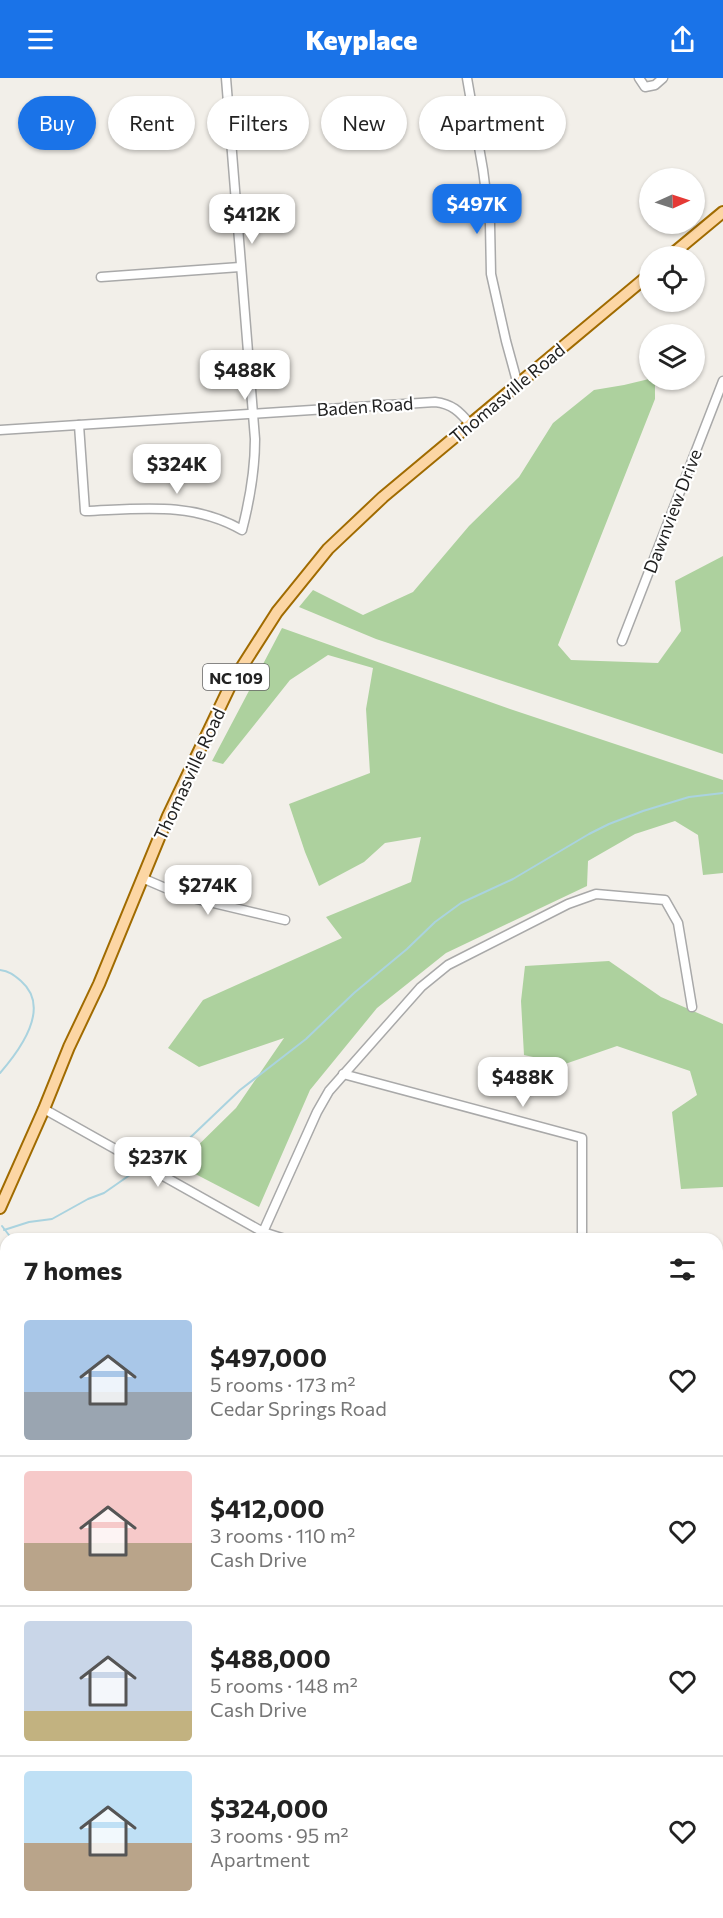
<!DOCTYPE html>
<html lang="en">
<head>
<meta charset="utf-8">
<style>
	:root { --surface:#fff; --page:#f2f2f2; --text:#222; --muted:#767676; --line:#e0e0e0; --accent:#1a73e8 }
	body { margin:0; font-family:Commissioner,sans-serif; background:var(--page); color:var(--text); height:100vh; display:flex; flex-direction:column; font-size:22px; white-space:nowrap }
	* { box-sizing:border-box; margin:0 }
	p { font-size:20px; color:var(--muted) }
	.icon { flex:none; width:33px; height:33px; fill:none; stroke:currentColor; stroke-width:2; stroke-linecap:round; stroke-linejoin:round }
	.map { position:relative; flex:1; overflow:hidden }
	.side { position:absolute; left:0px; top:1155px; width:723px; height:686px; display:flex; flex-direction:column; background:var(--surface); border-radius:18px 18px 0 0; box-shadow:0 2px 4px #0004 }
	.side>* { flex:none }
	.hud { position:absolute; left:18px; top:18px; width:687px; height:54px; display:flex; gap:12px }
	.needle { width:39px; rotate:87deg }
	.tools { position:absolute; left:639px; top:90px; display:grid; gap:12px }
	.tools a { display:grid; place-items:center; width:66px; height:66px; border-radius:50%; background:var(--surface); box-shadow:0 2px 4px #0004; font-size:30px }
	.price { position:absolute; translate:-50% -51px; padding:0 14px; border-radius:12px; background:#fff; color:#222; font-size:20px; line-height:39px; filter:drop-shadow(0 2px 3px #0008) }
	.price::after { content:''; position:absolute; left:50%; top:36px; width:18px; height:14px; margin-left:-9px; background:inherit; clip-path:polygon(0 0,100% 0,50% 100%) }
	.price.selected { background:var(--accent); color:#fff }
	ul { padding:0; list-style:none }
	li { display:flex; align-items:center; gap:18px; height:150px; padding:0 24px }
	li+li { border-top:2px solid var(--line) }
	li span { display:grid; place-items:center; flex:none; width:168px; height:120px; border-radius:6px; color:#555 }
	li>.icon { margin-inline-start:auto }
	span .icon { width:72px; height:72px; fill:#fffc; stroke-width:1 }
	li b { font-size:26px }
	h2 { display:flex; justify-content:space-between; align-items:center; height:72px; padding:0 24px; font-size:26px }
	.tag { padding:0 21px; border-radius:27px; background:var(--surface); box-shadow:0 2px 4px #0004; font-size:21px; line-height:54px }
	.tag.selected { background:var(--accent); color:#fff }
	header { display:flex; justify-content:space-between; align-items:center; height:78px; padding:0 24px; background:var(--accent); color:#fff; font-size:27px; font-weight:800 }
	.map>svg:first-child { display:block }
	.forest { fill:#add19e }
	.lines { fill:none; stroke-linecap:round; stroke-linejoin:round }
	.stream { stroke:#aad3df; stroke-width:2 }
	.minor-casing { stroke:#a9a9a9; stroke-width:11 }
	.major-casing { stroke:#a06b00; stroke-width:14 }
	.minor { stroke:#fff; stroke-width:8 }
	.major { stroke:#fcd6a4; stroke-width:10 }
	.labels { text-anchor:middle; dominant-baseline:central; stroke-width:4.5; stroke-linejoin:round; paint-order:stroke }
	.shield { fill:#fff; stroke:#646464; stroke-width:1.5 }
	.shield-label { font-size:16px; font-weight:bold; fill:#222 }
	.street-label { font-size:18px; fill:#222; stroke:#fff }
</style>
</head>
<body>
<header><svg class="icon" aria-label="menu" viewBox="0 0 24 24"><path d="M4 6h16M4 12h16M4 18h16"/></svg>Keyplace<svg class="icon" aria-label="share" viewBox="0 0 24 24"><path d="M12 15V3M7 8l5-5 5 5M5 13v7h14v-7"/></svg></header>
<div class="map">
<svg width="723" height="1840" viewBox="0 0 723 1840">
	<rect width="100%" height="100%" fill="#f2efe9"/>
	<g class="forest">
		<polygon points="649,301 655,302 655,321 558,567 571,582 658,585 681,553 675,503 723,478 723,676 376,561 299,529 313,512 363,537 413,514 469,448 519,399 553,345 594,312 624,307"/>
		<polygon points="282,550 510,631 723,702 723,795 703,797 698,757 675,743 635,756 588,783 587,808 446,875 377,930 310,1012 259,1129 178,1087 236,1030 284,960 199,989 168,970 203,922 342,860 326,839 411,804 421,759 385,765 364,784 319,808 305,774 289,726 370,695 366,631 373,590 328,577 290,602 223,686 212,683"/>
		<polygon points="609,883 661,919 723,946 723,1109 681,1111 672,1034 697,1017 690,993 617,968 565,986 524,977 521,923 525,888"/>
		<polygon points="717,1179 723,1179 723,1290 717,1289"/>
	</g>
	<g class="lines">
		<g class="stream">
			<path d="M0,892C9,893 14,897 21,903C52,930 20,972 0,995"/>
			<polyline points="158,1083 174,1075 240,1012 306,961 354,915 407,871 435,844 461,825 513,801 589,756 609,746 643,733 689,719 723,715"/>
			<polyline points="2,1148 12,1161"/>
			<polyline points="4,1152 29,1144 52,1141 88,1121 104,1115 137,1092"/>
			<polyline points="717,1758 723,1766"/>
			<polyline points="114,1840 118,1835 125,1837 129,1834"/>
		</g>
		<defs>
			<g id="minor">
				<polyline points="467,0 483,92 490,146 491,196 506,263 518,307"/>
				<polyline points="639,0 645,9 655,7 663,0"/>
				<polyline points="101,199 240,189"/>
				<path d="M79,347L85,433C139,431 192,423 242,452C250,421 255,393 255,361L226,0"/>
				<path d="M0,352L435,324C452,326 459,333 470,346"/>
				<polyline points="622,563 723,303"/>
				<polyline points="142,800 184,818 285,842"/>
				<polyline points="343,996 582,1060 582,1161"/>
				<polyline points="44,1031 263,1154 285,1161"/>
				<polyline points="263,1154 317,1034 329,1013 421,909 448,887 568,826 596,816 665,822 678,845 692,929"/>
				<polyline points="0,1338 6,1338"/>
				<polyline points="0,1700 6,1696"/>
				<polyline points="0,1828 6,1828"/>
				<polyline points="424,1834 424,1840"/>
				<polyline points="522,1834 527,1840"/>
				<polyline points="244,1840 251,1834"/>
				<polyline points="572,1840 580,1834"/>
			</g>
			<g id="major">
				<polyline points="670,178 723,134"/>
				<polyline points="0,1130 44,1031 69,969 99,906 168,738 231,606 277,534 328,471 383,419 650,196"/>
			</g>
		</defs>
		<use href="#minor" class="minor-casing"/>
		<use href="#major" class="major-casing"/>
		<use href="#minor" class="minor"/>
		<use href="#major" class="major"/>
	</g>
	<g class="labels">
		<rect class="shield" x="203" y="586" width="66" height="26" rx="4.5"/>
		<g class="shield-label">
			<text x="236" y="599">NC 109</text>
		</g>
		<g class="street-label">
			<text transform="translate(507 315) rotate(-40)">Thomasville Road</text>
			<text transform="translate(365 328) rotate(-4)">Baden Road</text>
			<text transform="translate(672 433) rotate(-69)">Dawnview Drive</text>
			<text transform="translate(189 696) rotate(-65)">Thomasville Road</text>
		</g>
	</g>
</svg>
<div class="tools">
<a><svg class="needle" viewBox="-14 -14 28 28"><path d="M0-13l5 13h-10z" fill="#e53935"/><path d="M0 13l5-13h-10z" fill="#767676"/></svg></a>
<a><svg class="icon" aria-label="locate" viewBox="0 0 24 24"><circle cx="12" cy="12" r="6"/><path d="M12 2v4M12 18v4M2 12h4M18 12h4"/></svg></a>
<a><svg class="icon" aria-label="layers" viewBox="0 0 24 24"><path d="M12 4l9 5-9 5-9-5zM3 14l9 5 9-5"/></svg></a>
</div>
<b class="price selected" style="left:477px;top:157px">$497K</b>
<b class="price" style="left:252px;top:167px">$412K</b>
<b class="price" style="left:245px;top:323px">$488K</b>
<b class="price" style="left:177px;top:417px">$324K</b>
<b class="price" style="left:208px;top:838px">$274K</b>
<b class="price" style="left:523px;top:1030px">$488K</b>
<b class="price" style="left:158px;top:1110px">$237K</b>
<div class="hud">
<a class="tag selected">Buy</a>
<a class="tag">Rent</a>
<a class="tag">Filters</a>
<a class="tag">New</a>
<a class="tag">Apartment</a>
</div>
<section class="side">
<h2>7 homes<svg class="icon" aria-label="filters" viewBox="0 0 24 24"><path d="M4 7h16M4 17h16"/><circle cx="9" cy="7" r="2"/><circle cx="15" cy="17" r="2"/></svg></h2>
<ul>
<li><span style="background:linear-gradient(#a9c7e8 60%,#9aa5b1 0)"><svg class="icon" aria-label="home" viewBox="0 0 24 24"><path d="M3 11l9-7 9 7M6 9v11h12V9"/></svg></span><div><b>$497,000</b><p>5 rooms · 173 m²</p><p>Cedar Springs Road</p></div><svg class="icon" aria-label="heart" viewBox="0 0 24 24"><path d="M12 20l-8-8c-3-5 5-10 8-4 3-6 11-1 8 4z"/></svg></li>
<li><span style="background:linear-gradient(#f6c9c9 60%,#b9a48a 0)"><svg class="icon" aria-label="home" viewBox="0 0 24 24"><path d="M3 11l9-7 9 7M6 9v11h12V9"/></svg></span><div><b>$412,000</b><p>3 rooms · 110 m²</p><p>Cash Drive</p></div><svg class="icon" aria-label="heart" viewBox="0 0 24 24"><path d="M12 20l-8-8c-3-5 5-10 8-4 3-6 11-1 8 4z"/></svg></li>
<li><span style="background:linear-gradient(#c9d6e8 75%,#c2b280 0)"><svg class="icon" aria-label="home" viewBox="0 0 24 24"><path d="M3 11l9-7 9 7M6 9v11h12V9"/></svg></span><div><b>$488,000</b><p>5 rooms · 148 m²</p><p>Cash Drive</p></div><svg class="icon" aria-label="heart" viewBox="0 0 24 24"><path d="M12 20l-8-8c-3-5 5-10 8-4 3-6 11-1 8 4z"/></svg></li>
<li><span style="background:linear-gradient(#bfe0f5 60%,#b9a48a 0)"><svg class="icon" aria-label="home" viewBox="0 0 24 24"><path d="M3 11l9-7 9 7M6 9v11h12V9"/></svg></span><div><b>$324,000</b><p>3 rooms · 95 m²</p><p>Apartment</p></div><svg class="icon" aria-label="heart" viewBox="0 0 24 24"><path d="M12 20l-8-8c-3-5 5-10 8-4 3-6 11-1 8 4z"/></svg></li>
</ul>
</section>
</div>
</body>
</html>
